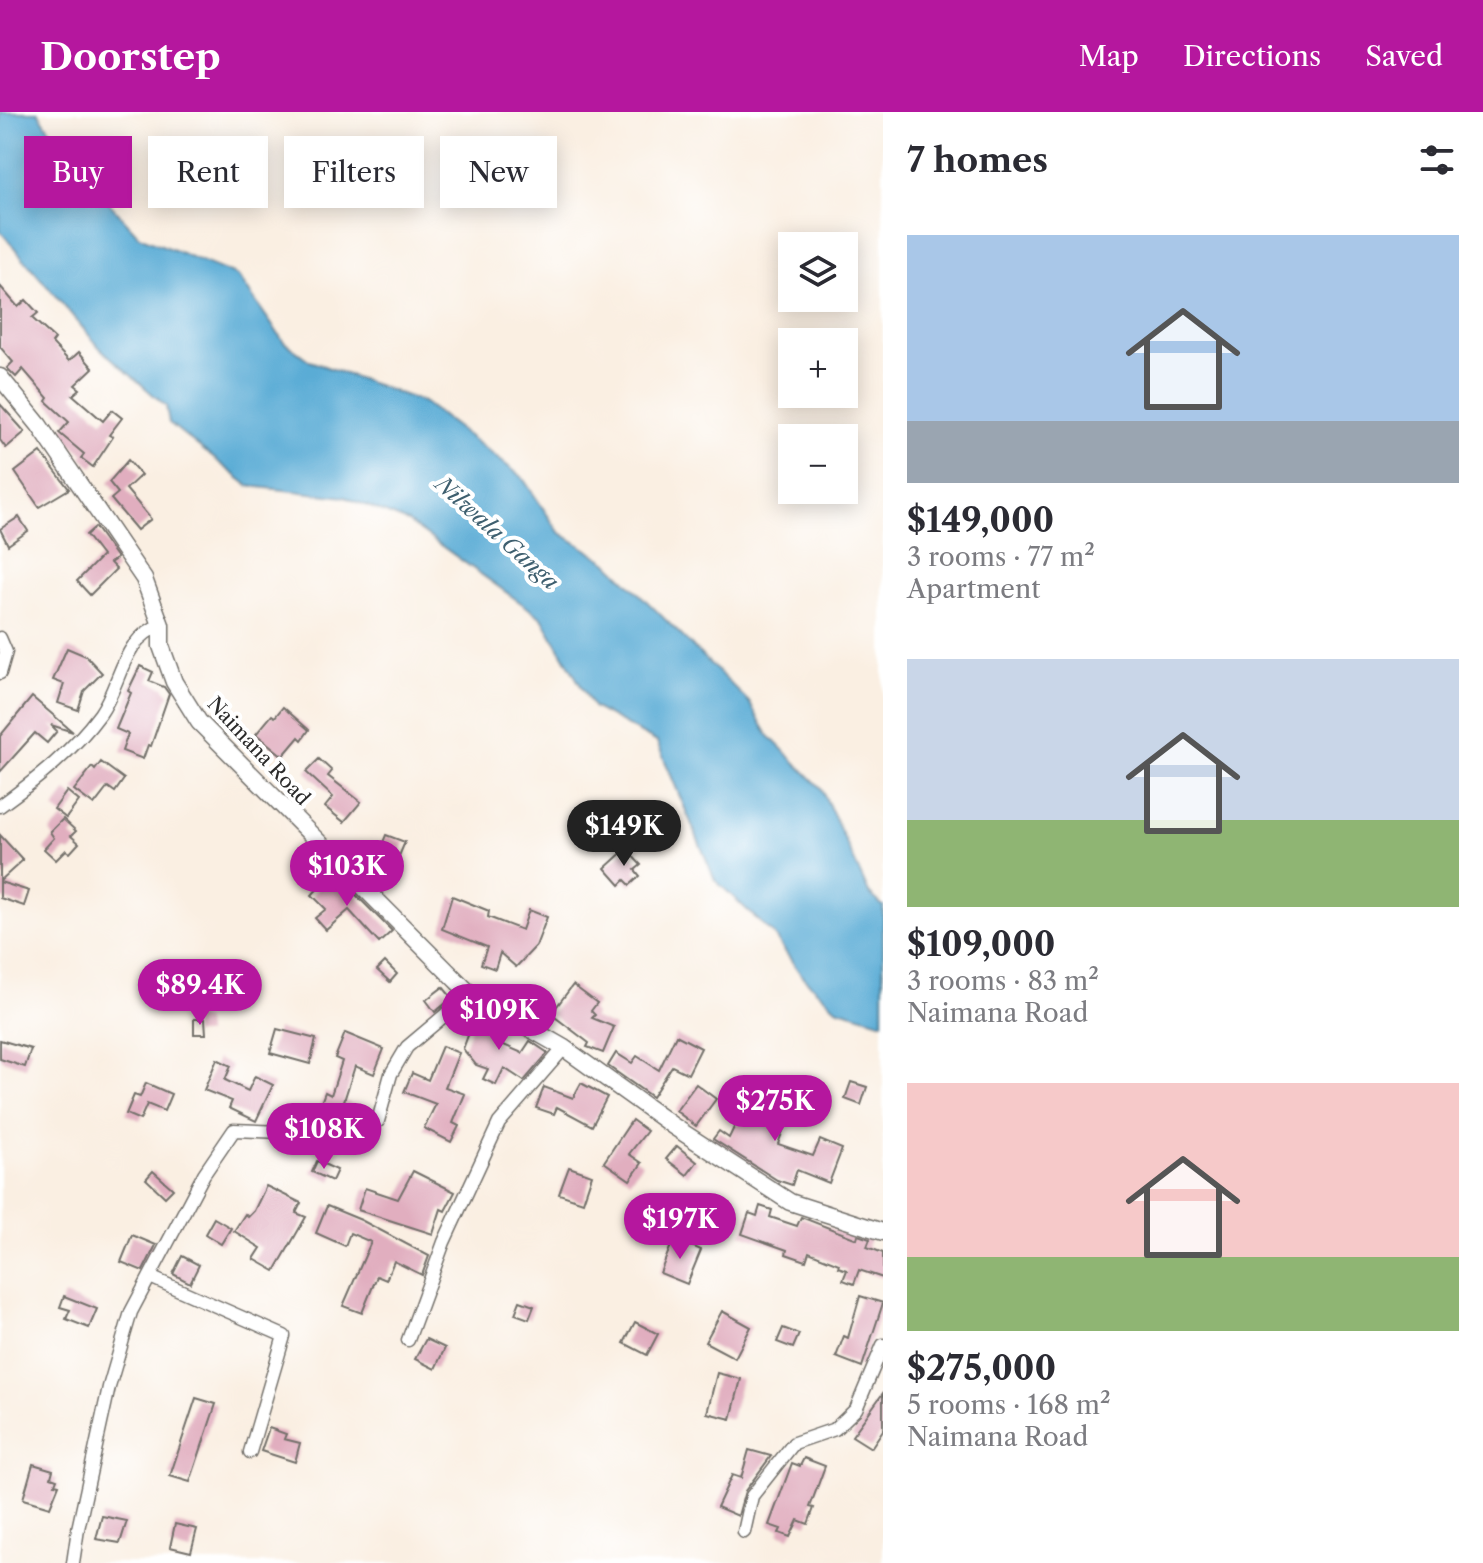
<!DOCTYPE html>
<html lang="en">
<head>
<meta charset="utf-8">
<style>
	:root { --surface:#fff; --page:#f7f7f7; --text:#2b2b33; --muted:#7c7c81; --accent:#b5179e }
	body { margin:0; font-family:"Libre Caslon Text",serif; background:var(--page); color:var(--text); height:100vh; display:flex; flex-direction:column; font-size:30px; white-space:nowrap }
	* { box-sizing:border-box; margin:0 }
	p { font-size:26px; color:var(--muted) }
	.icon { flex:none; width:44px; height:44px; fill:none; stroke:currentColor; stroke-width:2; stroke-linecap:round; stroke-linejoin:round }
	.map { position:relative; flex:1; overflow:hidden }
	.panel { display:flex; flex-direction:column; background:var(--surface); width:600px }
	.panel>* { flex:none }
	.banner { position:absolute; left:24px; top:24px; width:738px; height:72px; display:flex; gap:16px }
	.tools { position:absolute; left:778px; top:120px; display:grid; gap:16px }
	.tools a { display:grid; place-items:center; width:80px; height:80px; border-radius:0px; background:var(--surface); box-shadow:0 4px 20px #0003; font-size:40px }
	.price { position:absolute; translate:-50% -68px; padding:0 18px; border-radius:28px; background:var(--accent); color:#fff; font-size:26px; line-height:52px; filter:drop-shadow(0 2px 4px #0008) }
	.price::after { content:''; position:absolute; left:50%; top:48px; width:24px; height:18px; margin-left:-12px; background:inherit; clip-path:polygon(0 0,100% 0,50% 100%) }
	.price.current { background:#222; color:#fff }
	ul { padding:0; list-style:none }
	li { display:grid; align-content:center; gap:16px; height:424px; padding:0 24px }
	li span { display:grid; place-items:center; height:248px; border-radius:0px; color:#555 }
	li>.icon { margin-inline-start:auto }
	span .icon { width:144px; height:144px; fill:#fffc; stroke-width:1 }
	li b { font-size:34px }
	h2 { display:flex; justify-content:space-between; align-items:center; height:96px; padding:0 24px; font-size:34px }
	.tag { padding:0 28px; border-radius:0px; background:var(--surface); box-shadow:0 4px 20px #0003; font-size:28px; line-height:72px }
	.tag.current { background:var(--accent); color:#fff }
	header { display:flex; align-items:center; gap:48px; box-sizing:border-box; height:112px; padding:0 40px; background:var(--accent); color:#fff }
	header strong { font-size:38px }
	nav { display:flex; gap:44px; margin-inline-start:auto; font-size:28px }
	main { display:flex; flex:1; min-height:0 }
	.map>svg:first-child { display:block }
	.water { fill:#5aacd5; stroke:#426c80; stroke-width:2 }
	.building { fill:#e1aebf }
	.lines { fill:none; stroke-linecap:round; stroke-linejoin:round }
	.street-casing { stroke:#73706b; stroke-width:15 }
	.secondary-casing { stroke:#73706b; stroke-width:19 }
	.street { stroke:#fff; stroke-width:12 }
	.secondary { stroke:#fff; stroke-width:16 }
	.labels { text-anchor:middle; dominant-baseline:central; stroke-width:8; stroke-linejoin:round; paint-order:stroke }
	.street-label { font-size:20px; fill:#2b2b2b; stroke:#fff }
	.water-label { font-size:22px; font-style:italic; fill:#3e5f6f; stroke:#fff }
</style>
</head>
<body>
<header>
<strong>Doorstep</strong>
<nav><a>Map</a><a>Directions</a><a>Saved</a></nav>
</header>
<main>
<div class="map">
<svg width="883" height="1451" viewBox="0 0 883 1451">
	<rect width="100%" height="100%" fill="#fff"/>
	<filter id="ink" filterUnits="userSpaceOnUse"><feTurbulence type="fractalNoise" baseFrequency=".0125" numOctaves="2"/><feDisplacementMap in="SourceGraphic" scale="16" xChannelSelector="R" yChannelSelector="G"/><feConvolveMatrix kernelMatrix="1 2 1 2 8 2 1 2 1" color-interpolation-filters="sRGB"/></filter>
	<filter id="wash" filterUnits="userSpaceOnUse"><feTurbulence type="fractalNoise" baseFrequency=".006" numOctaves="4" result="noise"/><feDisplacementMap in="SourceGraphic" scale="32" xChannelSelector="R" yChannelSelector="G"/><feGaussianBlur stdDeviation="1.8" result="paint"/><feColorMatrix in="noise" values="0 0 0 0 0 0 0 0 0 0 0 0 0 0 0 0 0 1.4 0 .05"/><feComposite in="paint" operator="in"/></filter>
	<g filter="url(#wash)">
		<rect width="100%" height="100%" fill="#faefe2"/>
		<polygon class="water" points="0,0 38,0 71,49 139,124 238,164 284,230 310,249 423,290 522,365 559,420 607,450 749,590 768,623 821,676 869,781 883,794 883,910 836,896 802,864 773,822 715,768 657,630 593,595 542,506 408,410 345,385 249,374 169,311 166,294 100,236 0,119"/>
		<g id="blocks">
			<g class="building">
				<polygon points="0,174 18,195 26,188 38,201 32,206 55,227 52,231 69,249 79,240 93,256 75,273 80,277 73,283 103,309 112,298 122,306 109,323 113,325 93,355 81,346 84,342 59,321 69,310 46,289 48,286 23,257 16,265 7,256 13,250 0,235"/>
				<polygon points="0,292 25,320 6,336 0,328"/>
				<polygon points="41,340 69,377 39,395 15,360"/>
				<polygon points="128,348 141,363 126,377 151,407 137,418 111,387 118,381 109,370"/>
				<polygon points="19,405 28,419 8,433 0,417"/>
				<polygon points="95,415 117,446 110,451 116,457 90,483 77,469 102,444 86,423"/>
				<polygon points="67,536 86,544 102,561 84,579 78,598 58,591 64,572 53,568"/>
				<polygon points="140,554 153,560 149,569 164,575 169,582 151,634 148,633 143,647 122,639 128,622 116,617 131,581 128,579"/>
				<polygon points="32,585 73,620 51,613 57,619 47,631 35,621 0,660 0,624"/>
				<polygon points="283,595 309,618 302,628 299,625 283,644 256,622 272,603 275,605"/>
				<polygon points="319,647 332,659 328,664 361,690 344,710 325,695 333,685 306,660"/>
				<polygon points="101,650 124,667 115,680 108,675 94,693 74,678 92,655 95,658"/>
				<polygon points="67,679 79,689 66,706 54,697"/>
				<polygon points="63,707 76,719 71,724 79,731 70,741 66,738 56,748 44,737 54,726 50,720"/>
				<polygon points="0,723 23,748 0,769"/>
				<polygon points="386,723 405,730 394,756 376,748"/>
				<polygon points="626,737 641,753 635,758 640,764 630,773 625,768 620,773 605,756"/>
				<polygon points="333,760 392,819 379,831 349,798 326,818 315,806 326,797 312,783"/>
				<polygon points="0,770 29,779 24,794 0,786"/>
				<polygon points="452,784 489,799 488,805 522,818 529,798 547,805 536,834 516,855 500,841 495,857 481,852 487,835 442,817"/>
				<polygon points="385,850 397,862 390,870 377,858"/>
				<polygon points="573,873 597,891 591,899 595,903 592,906 614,915 603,941 587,935 589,931 551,902"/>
				<polygon points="443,875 452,886 435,900 426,888"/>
				<polygon points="477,899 498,911 492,928 522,941 530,929 548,941 524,969 504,956 496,973 483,967 488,957 476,953 463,937"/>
				<polygon points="194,907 205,907 206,922 194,922"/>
				<polygon points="277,917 316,927 310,952 270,941"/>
				<polygon points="345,921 384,937 374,962 355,954 344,989 360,995 353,1011 319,996 325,980 331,983 342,949 335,946"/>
				<polygon points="676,923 701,936 688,962 672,954 652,985 608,954 616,941 632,951 637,944 659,958"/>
				<polygon points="0,928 31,937 25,955 0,947"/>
				<polygon points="442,934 459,941 445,975 465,982 453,1011 459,1014 451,1030 424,1016 436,992 404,980 412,961 428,968"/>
				<polygon points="217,947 231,954 225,968 248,979 255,964 273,973 256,1009 229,996 232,989 204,978"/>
				<polygon points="851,970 867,975 861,993 845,987"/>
				<polygon points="146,971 171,982 164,999 147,992 140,1008 126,1002 134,983 140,985"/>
				<polygon points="581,971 607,985 592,1014 557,995 554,1002 536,996 544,975 573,986"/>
				<polygon points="696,972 716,987 696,1014 676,999"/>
				<polygon points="761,974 778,980 773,994 790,1000 778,1032 813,1044 820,1028 842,1037 829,1071 797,1058 792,1073 777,1068 713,1027 719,1019 729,1026 749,984 756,988"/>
				<polygon points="811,989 822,992 815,1013 804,1010"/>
				<polygon points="632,1008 647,1019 629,1042 642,1051 630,1068 604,1050"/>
				<polygon points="677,1034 697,1050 687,1063 666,1047"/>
				<polygon points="317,1049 337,1058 332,1069 312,1060"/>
				<polygon points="569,1055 592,1063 583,1090 559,1082"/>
				<polygon points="153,1059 173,1077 165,1085 146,1067"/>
				<polygon points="413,1059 455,1080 445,1099 441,1097 433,1122 358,1098 365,1076 398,1087"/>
				<polygon points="266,1074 301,1091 296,1101 306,1105 275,1159 254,1147 261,1136 234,1119 245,1102 248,1105 254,1099"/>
				<polygon points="327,1094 361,1108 429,1144 422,1163 394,1149 386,1168 377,1164 362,1201 343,1194 371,1130 350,1121 345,1134 316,1121"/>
				<polygon points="760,1094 772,1098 770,1105 797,1114 801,1105 857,1127 858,1123 870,1127 867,1135 883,1141 883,1166 859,1158 854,1172 843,1168 847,1158 838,1155 839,1152 809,1140 806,1149 786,1142 787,1138 742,1122 749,1101 757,1104"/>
				<polygon points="214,1106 231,1116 221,1132 205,1122"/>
				<polygon points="132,1123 156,1133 143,1159 121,1150"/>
				<polygon points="674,1126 701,1138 687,1172 660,1161"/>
				<polygon points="182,1144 199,1153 190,1171 173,1162"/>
				<polygon points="64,1184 97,1197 89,1216 66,1207 70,1198 60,1195"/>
				<polygon points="860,1184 883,1191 862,1255 836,1245 844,1224 848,1226"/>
				<polygon points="520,1189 534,1194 529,1207 515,1202"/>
				<polygon points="722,1199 751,1215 735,1246 705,1230"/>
				<polygon points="635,1210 658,1222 647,1243 624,1231"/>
				<polygon points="783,1216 799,1222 793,1236 777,1230"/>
				<polygon points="426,1227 445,1236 435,1257 415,1247"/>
				<polygon points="717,1261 741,1267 731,1307 707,1301"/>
				<polygon points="883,1281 883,1318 871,1336 852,1324"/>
				<polygon points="196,1286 216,1292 190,1370 170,1364"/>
				<polygon points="269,1316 286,1322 284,1327 300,1331 295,1350 261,1339"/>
				<polygon points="749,1338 771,1344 745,1379 738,1404 717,1395 732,1363 741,1366"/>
				<polygon points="804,1346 825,1354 810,1395 814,1396 808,1412 798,1408 790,1425 779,1421 781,1417 769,1413 792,1351 800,1354"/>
				<polygon points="33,1352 53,1358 51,1365 57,1367 55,1372 59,1373 50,1395 23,1387"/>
				<polygon points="102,1404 127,1409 120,1431 96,1427"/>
				<polygon points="175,1412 197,1417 191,1440 170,1435"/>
			</g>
		</g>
	</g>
	<g filter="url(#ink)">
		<use href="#blocks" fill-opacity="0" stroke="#73706b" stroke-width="2"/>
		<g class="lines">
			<defs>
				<g id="street">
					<polyline points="0,526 6,540 0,561"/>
					<path d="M0,694C36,668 73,639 100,602C122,571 121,527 161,513"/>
					<polyline points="150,1165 284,1224 250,1340"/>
					<polyline points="408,1228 444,1130 499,1011 564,936"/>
					<polyline points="744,1420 752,1384 794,1331 835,1317 856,1297 883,1233"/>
					<polyline points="73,1451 78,1417 109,1275 131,1200 204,1062 234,1018 355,1023 378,1009 391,962 407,935 470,882"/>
				</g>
				<polyline id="secondary" points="0,265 39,313 144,467 161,513 161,534 174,570 199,610 470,882 564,936 673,1014 790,1090 883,1120"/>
			</defs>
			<use href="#street" class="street-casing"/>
			<use href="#secondary" class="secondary-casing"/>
			<use href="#street" class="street"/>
			<use href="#secondary" class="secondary"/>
		</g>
	</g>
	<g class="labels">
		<g class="street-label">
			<text transform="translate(259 639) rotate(47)">Naimana Road</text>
		</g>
		<g class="water-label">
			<text transform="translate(497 421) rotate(42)">Nilwala Ganga</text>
		</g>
	</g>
</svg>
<div class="tools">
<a><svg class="icon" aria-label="layers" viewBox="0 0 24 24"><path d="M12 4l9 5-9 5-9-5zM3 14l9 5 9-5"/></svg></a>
<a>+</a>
<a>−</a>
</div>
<b class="price current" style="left:624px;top:756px">$149K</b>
<b class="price" style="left:347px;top:796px">$103K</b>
<b class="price" style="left:200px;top:915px">$89.4K</b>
<b class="price" style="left:499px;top:940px">$109K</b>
<b class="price" style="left:775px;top:1031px">$275K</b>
<b class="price" style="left:324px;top:1059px">$108K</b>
<b class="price" style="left:680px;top:1149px">$197K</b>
<div class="banner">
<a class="tag current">Buy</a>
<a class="tag">Rent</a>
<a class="tag">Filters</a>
<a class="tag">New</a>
</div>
</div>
<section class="panel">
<h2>7 homes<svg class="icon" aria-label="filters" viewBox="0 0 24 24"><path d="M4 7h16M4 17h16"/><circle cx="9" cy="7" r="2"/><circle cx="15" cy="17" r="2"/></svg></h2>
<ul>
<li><span style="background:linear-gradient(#a9c7e8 75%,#9aa5b1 0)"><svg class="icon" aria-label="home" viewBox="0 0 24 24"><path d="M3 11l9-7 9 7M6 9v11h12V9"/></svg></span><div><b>$149,000</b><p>3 rooms · 77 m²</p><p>Apartment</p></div></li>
<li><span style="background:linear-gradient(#c9d6e8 65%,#8fb573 0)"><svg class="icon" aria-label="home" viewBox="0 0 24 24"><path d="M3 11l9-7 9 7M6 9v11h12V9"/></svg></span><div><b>$109,000</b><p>3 rooms · 83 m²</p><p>Naimana Road</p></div></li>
<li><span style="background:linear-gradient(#f6c9c9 70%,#8fb573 0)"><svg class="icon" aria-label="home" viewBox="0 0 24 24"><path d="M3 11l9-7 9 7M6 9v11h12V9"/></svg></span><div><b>$275,000</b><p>5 rooms · 168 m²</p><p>Naimana Road</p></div></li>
</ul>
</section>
</main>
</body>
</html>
